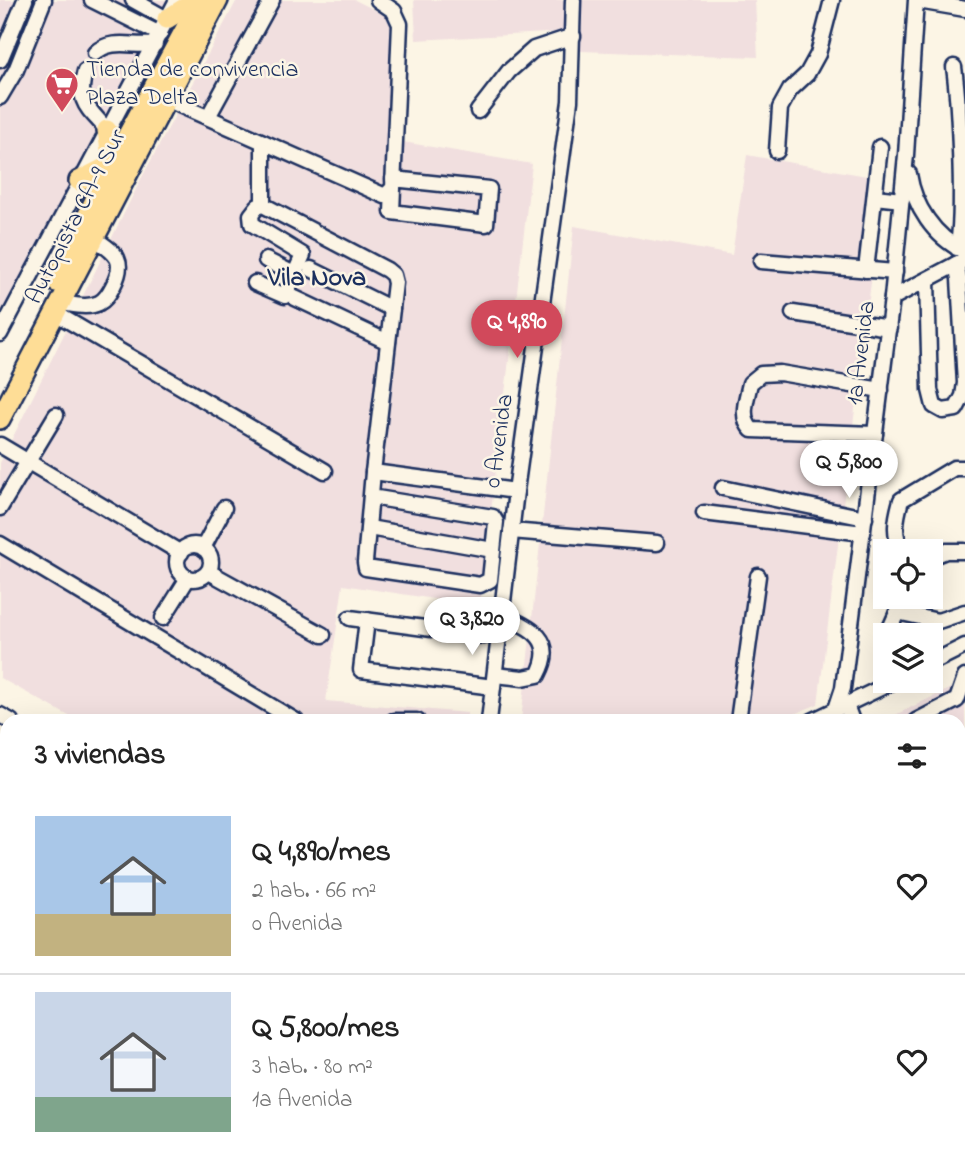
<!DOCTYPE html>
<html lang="es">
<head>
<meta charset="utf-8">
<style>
	:root { --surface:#fff; --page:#f2f2f2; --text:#222; --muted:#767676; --line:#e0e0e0; --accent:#d1495b }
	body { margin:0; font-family:"Indie Flower",sans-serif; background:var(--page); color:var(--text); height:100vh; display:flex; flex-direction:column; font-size:26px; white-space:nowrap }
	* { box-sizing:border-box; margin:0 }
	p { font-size:23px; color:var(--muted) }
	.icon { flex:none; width:38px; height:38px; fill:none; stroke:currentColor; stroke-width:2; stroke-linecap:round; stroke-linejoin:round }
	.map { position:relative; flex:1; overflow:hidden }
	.panel { position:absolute; left:0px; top:714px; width:966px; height:448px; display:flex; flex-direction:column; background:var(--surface); border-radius:21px 21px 0 0; box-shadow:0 7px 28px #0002 }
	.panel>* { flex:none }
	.controls { position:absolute; left:873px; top:539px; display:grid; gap:14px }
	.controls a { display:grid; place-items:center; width:70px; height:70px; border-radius:0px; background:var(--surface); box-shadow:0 7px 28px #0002; font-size:35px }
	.price { position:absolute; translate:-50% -60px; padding:0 16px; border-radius:24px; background:#fff; color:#222; font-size:23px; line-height:46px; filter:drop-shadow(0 2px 4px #0008) }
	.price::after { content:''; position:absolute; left:50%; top:42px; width:21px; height:16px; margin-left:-10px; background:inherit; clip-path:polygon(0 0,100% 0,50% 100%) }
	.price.active { background:var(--accent); color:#fff }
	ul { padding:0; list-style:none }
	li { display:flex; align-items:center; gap:21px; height:175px; padding:0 35px }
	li+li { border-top:2px solid var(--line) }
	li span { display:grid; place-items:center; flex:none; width:196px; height:140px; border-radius:0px; color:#555 }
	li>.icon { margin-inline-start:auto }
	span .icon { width:84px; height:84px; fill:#fffc; stroke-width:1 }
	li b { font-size:30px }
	h2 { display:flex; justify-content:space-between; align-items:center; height:84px; padding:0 35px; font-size:30px }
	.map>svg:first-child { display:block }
	.built { fill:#f1dfdf }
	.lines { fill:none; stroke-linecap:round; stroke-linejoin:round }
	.minor-casing { stroke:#1b2f5e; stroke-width:19 }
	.highway-casing { stroke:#1b2f5e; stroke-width:24 }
	.minor { stroke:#fcf5e5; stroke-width:14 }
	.highway { stroke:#fedd96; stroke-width:19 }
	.labels { text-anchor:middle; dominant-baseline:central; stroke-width:5; stroke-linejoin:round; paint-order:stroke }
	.poi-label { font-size:24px; fill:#1b2f5e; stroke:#fcf5e5; text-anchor:start }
	.street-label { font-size:24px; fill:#1b2f5e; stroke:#fcf5e5 }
	.neighbourhood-label { font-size:26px; font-weight:bold; fill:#1b2f5e; stroke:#fcf5e5 }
</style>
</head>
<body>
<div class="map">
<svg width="965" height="1162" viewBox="0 0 965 1162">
	<rect width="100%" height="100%" fill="#fcf5e5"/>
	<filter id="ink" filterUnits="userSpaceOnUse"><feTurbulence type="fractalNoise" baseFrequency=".0143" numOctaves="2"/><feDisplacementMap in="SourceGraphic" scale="14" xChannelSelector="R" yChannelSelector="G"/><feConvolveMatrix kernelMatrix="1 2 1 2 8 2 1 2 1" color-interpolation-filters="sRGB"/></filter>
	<g filter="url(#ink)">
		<g class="built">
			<polygon points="0,0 169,0 0,321"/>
			<polygon points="237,0 355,0 391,18 391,140 532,164 480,606 343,585 326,701 467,713 467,721 78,721 0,678 0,463 141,179"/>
			<polygon points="414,0 565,0 566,32 416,40"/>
			<polygon points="582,0 755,0 758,57 580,51"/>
			<polygon points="747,155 884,179 818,704 777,721 521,721 574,226 732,255"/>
			<polygon points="965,681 965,1147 959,1150 959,721 883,721"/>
			<polygon points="7,1042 7,1095 0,1097 0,1055"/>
			<polygon points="454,1155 948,1155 933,1162 451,1162"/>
		</g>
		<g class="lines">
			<defs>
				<g id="minor">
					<polyline points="92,0 160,34"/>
					<polyline points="133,0 167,19"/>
					<polyline points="917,3 924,2 965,9"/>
					<path d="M95,53C112,37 135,48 155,44"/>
					<polyline points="0,60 25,0"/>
					<path d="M954,67C959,104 965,219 957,248"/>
					<path d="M85,71C76,103 88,107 107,130"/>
					<polyline points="0,97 16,70 44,0"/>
					<polyline points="166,99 385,196 393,188 400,24 394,11 378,0"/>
					<polyline points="478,111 509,71 534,49 573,36"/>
					<polyline points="208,117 272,0"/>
					<polyline points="263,142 263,205"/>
					<polyline points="777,151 780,108 790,90 807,74 818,54 832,0"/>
					<path d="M909,174C914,206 934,237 964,251"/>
					<polyline points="393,188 392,212 486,224 489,189 393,179"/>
					<polyline points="875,197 902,200"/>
					<polyline points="266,260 296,275"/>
					<polyline points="761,261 895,272"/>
					<polyline points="311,269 392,309"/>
					<polyline points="866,270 880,147"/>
					<polyline points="927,280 930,390 934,406 943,411 956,409 963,396 965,383 959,279 956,264"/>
					<polyline points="255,283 285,296 303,255 252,224 251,215 258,206 263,205 387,270 393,275 395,283 373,472 516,491"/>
					<polyline points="295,298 388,342"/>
					<polyline points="892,298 964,260"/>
					<path d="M60,303C72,304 87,309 99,303C105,300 110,292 113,286C127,259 115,253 94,238"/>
					<polyline points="55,313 325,471"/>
					<polyline points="793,313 889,328"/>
					<polyline points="0,334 177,0"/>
					<path d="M875,434L752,430C739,417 747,399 750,383L761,374L780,373L881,390"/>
					<polyline points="0,445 181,553"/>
					<polyline points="723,488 865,518"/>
					<polyline points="371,497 493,517 496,522 490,580 480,585 366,568 365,562 373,472"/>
					<polyline points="0,508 56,415"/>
					<polyline points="704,513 863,533"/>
					<polyline points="369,528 493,550"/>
					<polyline points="511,531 657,543"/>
					<polyline points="0,544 296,721"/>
					<circle cx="194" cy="562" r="17"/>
					<polyline points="203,548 224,508"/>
					<path d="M903,551C892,536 896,518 901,500L954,468H965"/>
					<polyline points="931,557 946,551 965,551"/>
					<polyline points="209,572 323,635"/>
					<polyline points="897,612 938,621 965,612"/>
					<polyline points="163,618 188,578"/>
					<polyline points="350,618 484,636"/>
					<polyline points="367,620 361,670 493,687"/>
					<polyline points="887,635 904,597"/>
					<polyline points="931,663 965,646"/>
					<path d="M495,675L523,678L538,675C558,638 529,627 501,615"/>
					<polyline points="846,705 852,721"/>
					<polyline points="836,709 843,688 892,298 906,155 916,0"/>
					<polyline points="0,715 11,721"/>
					<polyline points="393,721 417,721"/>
					<polyline points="489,721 516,491 570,101 573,0"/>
					<polyline points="738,721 758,576"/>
					<polyline points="812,721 895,681"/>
					<polyline points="916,721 957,700 965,677"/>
					<polyline points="0,786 7,790"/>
					<polyline points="0,859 7,862"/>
					<polyline points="0,903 7,890"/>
					<polyline points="0,928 7,932"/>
					<polyline points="0,1000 7,1004"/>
					<polyline points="0,1048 7,1035"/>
					<polyline points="959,1099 965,1096"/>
					<polyline points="0,1104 7,1102"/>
					<polyline points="959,1144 965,1141"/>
					<polyline points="29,1162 54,1155"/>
					<polyline points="108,1162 109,1155"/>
					<polyline points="170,1162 171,1155"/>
					<polyline points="232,1162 232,1155"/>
					<polyline points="411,1162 415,1155"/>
					<polyline points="700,1162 706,1155"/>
					<polyline points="814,1162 830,1155"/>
					<polyline points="920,1162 935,1155"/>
					<polyline points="951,1162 965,1155"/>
				</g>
				<g id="highway">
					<polyline points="167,19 197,0"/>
					<polyline points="107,130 112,164"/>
					<polyline points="79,181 112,164"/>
					<polyline points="56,282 112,164 201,0"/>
					<polyline points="0,419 218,0"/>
				</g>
			</defs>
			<use href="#minor" class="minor-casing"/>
			<use href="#highway" class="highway-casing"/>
			<use href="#minor" class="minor"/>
			<use href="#highway" class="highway"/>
		</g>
	</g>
	<defs>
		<symbol id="supermarket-pin" viewBox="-11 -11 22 30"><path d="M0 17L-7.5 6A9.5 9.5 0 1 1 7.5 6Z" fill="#d1495b" stroke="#fcf5e5"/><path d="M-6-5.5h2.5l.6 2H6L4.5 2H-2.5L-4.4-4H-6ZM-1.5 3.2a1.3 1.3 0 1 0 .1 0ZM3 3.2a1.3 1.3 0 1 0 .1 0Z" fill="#fff"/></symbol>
	</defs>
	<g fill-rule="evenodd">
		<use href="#supermarket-pin" x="43" y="65" width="38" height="52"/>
	</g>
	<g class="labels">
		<g class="poi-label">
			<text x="86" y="70">Tienda de convivencia<tspan x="86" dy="28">Plaza Delta</tspan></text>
		</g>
		<g class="street-label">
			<text transform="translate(77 217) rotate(-63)">Autopista CA-9 Sur</text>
			<text transform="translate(862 353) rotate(-83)">1a Avenida</text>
			<text transform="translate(500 441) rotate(-82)">0 Avenida</text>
		</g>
		<g class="neighbourhood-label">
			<text x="317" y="279">Vila Nova</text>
		</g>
	</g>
</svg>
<div class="controls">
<a><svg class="icon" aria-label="locate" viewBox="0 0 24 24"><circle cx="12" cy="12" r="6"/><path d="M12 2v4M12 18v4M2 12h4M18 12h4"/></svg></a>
<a><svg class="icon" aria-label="layers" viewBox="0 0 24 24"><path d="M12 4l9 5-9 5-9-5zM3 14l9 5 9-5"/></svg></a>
</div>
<b class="price active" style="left:517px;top:360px">Q 4,890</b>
<b class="price" style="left:849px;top:500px">Q 5,800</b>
<b class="price" style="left:472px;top:657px">Q 3,820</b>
<section class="panel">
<h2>3 viviendas<svg class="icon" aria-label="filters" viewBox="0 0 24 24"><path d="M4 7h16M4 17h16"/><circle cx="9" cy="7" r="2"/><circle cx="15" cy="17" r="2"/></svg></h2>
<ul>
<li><span style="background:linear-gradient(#a9c7e8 70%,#c2b280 0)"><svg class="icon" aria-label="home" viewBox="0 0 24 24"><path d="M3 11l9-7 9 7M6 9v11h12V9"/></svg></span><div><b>Q 4,890/mes</b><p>2 hab. · 66 m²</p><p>0 Avenida</p></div><svg class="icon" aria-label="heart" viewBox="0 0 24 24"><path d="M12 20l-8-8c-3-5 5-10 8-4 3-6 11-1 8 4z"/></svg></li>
<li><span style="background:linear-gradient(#c9d6e8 75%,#7fa58c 0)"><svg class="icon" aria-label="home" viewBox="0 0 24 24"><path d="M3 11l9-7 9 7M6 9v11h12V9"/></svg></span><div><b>Q 5,800/mes</b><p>3 hab. · 80 m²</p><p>1a Avenida</p></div><svg class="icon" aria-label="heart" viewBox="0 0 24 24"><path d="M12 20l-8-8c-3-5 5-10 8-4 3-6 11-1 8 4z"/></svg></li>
</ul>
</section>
</div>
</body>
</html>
